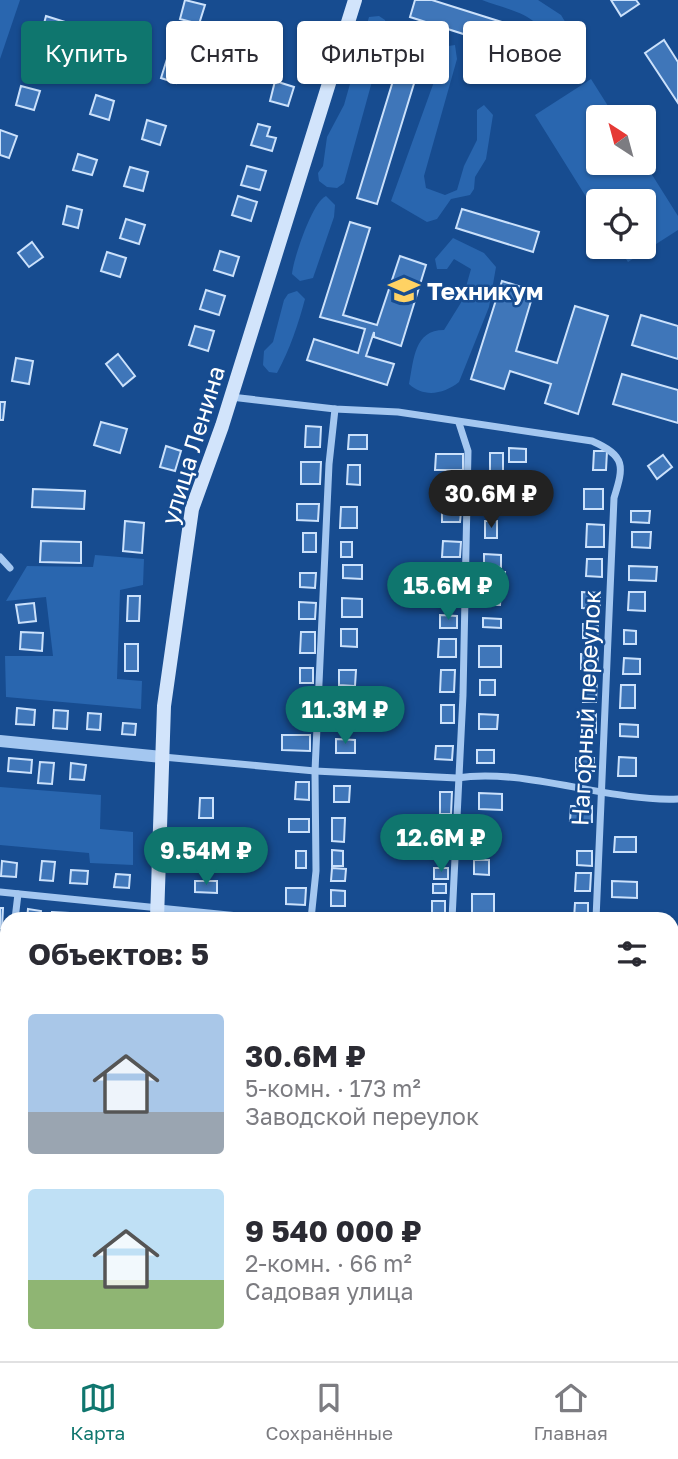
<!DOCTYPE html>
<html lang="ru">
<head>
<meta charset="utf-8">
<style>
	:root { --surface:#fff; --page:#f7f7f7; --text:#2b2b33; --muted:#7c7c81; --line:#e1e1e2; --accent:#0f766e }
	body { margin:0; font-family:"Golos Text",sans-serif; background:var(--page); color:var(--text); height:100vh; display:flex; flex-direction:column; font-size:26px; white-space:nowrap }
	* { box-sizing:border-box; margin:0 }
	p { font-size:23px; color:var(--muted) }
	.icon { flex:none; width:38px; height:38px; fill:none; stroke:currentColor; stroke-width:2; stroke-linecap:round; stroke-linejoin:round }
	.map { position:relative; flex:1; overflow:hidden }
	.side { position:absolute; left:0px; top:912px; width:679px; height:450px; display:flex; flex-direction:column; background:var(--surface); border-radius:21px 21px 0 0; box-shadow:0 2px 5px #0004 }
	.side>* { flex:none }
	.banner { position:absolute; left:21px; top:21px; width:637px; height:63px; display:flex; gap:14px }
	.needle { width:46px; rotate:324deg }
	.controls { position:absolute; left:586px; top:105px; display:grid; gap:14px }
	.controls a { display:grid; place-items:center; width:70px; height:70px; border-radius:7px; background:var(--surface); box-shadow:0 2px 5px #0004; font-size:35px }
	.price { position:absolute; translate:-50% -60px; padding:0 16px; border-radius:24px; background:var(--accent); color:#fff; font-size:23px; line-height:46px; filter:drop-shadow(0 2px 4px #0008) }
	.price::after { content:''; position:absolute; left:50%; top:42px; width:21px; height:16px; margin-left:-10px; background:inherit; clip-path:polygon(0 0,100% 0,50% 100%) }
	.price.on { background:#222; color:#fff }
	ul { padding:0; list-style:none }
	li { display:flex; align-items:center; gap:21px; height:175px; padding:0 28px }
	li span { display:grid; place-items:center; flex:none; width:196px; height:140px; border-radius:7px; color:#555 }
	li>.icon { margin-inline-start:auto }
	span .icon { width:84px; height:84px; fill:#fffc; stroke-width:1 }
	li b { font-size:30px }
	h2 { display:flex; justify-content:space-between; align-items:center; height:84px; padding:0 28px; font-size:30px }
	.chip { padding:0 24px; border-radius:7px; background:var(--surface); box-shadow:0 2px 5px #0004; font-size:24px; line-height:63px }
	.chip.on { background:var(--accent); color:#fff }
	.tabs { display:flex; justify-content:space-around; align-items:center; height:98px; border-top:2px solid var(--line); background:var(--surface); font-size:19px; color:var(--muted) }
	.tabs a { display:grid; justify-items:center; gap:4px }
	.tabs .on { color:var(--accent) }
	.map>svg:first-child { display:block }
	.green { fill:#2966af }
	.building { fill:#3f76b9; stroke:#cbe1fb; stroke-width:2 }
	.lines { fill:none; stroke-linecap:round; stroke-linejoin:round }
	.minor { stroke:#a4c7f0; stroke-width:7 }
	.tertiary { stroke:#a4c7f0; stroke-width:12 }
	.secondary { stroke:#d2e4fb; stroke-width:14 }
	.primary { stroke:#edf4ff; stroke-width:18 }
	.labels { text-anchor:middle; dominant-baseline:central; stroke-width:5; stroke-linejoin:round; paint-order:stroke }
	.poi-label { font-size:24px; font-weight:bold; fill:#fff; stroke:#174c90; text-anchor:start }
	.street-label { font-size:24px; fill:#fff; stroke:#174c90 }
</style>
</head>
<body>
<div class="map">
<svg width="678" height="1361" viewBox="0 0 678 1361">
	<rect width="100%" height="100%" fill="#174c90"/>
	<g class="green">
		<polygon points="0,0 20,0 0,59"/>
		<path d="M482,0H538L561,15L581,48L578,53C552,59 551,36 537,24C523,11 500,7 482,0Z"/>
		<polygon points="379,16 385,20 387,27 344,183 337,188 327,187 319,181 318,173 323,166 327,137 344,105 369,17"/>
		<polygon points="455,45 457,59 424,176 426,188 445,195 457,190 464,166 477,140 477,110 484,105 493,115 486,159 475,177 474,189 470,195 451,199 437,219 427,222 391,201 435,79 442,47"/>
		<polygon points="591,79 615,117 598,117 598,163 644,162 678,216 678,230 628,262 618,247 644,247 644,201 598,201 598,216 535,115"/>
		<path d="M326,196L335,205L334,217L313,278L300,281L292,274C293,260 312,202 326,196Z"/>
		<path d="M453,238L484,253L496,267L489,307L459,382C444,394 424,398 409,384C414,359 414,330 444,330L462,301L471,269L454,259L447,269H437L435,259Z"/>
		<path d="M297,291L305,299C298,325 290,349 277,373L269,372L263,365L264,351L273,342L284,300L288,294Z"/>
		<polygon points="95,555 144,559 143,585 120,590 117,679 142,681 141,709 6,697 5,656 53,656 46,597 6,601 27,566 93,567"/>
		<polygon points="0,787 101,795 100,829 133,832 133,865 90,863 89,853 0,845"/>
		<polygon points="0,1143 7,1144 7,1197 0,1196"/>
		<polygon points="0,1307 7,1308 7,1354 59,1355 59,1361 0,1361"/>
	</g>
	<g class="building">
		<polygon points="185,0 205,5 199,24 180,19"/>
		<polygon points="415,0 432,0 530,31 523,53 410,17"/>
		<polygon points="611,0 636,0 639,4 621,16"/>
		<polygon points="46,16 65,22 60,41 41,35"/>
		<polygon points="108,34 127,39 121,58 103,53"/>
		<polygon points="664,40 678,62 678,103 645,53"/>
		<polygon points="404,45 424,51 377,204 357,198"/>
		<polygon points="167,59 181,64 176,83 161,78"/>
		<polygon points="275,81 294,87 288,106 270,101"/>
		<polygon points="21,86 40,91 34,110 16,105"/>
		<polygon points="96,95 114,101 109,120 90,114"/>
		<polygon points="147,120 166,126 160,145 142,139"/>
		<polygon points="258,124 270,127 267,136 276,138 272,151 251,145"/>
		<polygon points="0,130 17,136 9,158 0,155"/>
		<polygon points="78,154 97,160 92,175 73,170"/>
		<polygon points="247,166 266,171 260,190 241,185"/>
		<polygon points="130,167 148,172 143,191 124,186"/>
		<polygon points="238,196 257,202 251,221 232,215"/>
		<polygon points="67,206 82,210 78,228 63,224"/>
		<polygon points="462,209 539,232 533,252 456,228"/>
		<polygon points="126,219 145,225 139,244 120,238"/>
		<polygon points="350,222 370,228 343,315 377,325 400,256 426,265 401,346 374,337 374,332 366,356 394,364 387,385 307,360 314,339 358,353 365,329 320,317"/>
		<polygon points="32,242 43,257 29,267 18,253"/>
		<polygon points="220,251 239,257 233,276 214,270"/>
		<polygon points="107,252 126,258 120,277 101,271"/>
		<polygon points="502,281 534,291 516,351 557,363 575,306 608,316 578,414 545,403 551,384 510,371 504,389 471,379"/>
		<polygon points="206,290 225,296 219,315 200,309"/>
		<polygon points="641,315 678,326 678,359 632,345"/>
		<polygon points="195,326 214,331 208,351 189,345"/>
		<polygon points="118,354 135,376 123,386 106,364"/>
		<polygon points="16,358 33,361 29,384 12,381"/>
		<polygon points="622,374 678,390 678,423 613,404"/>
		<polygon points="0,402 5,402 3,420 0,420"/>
		<polygon points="101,422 127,429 120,453 94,445"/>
		<polygon points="306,426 321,427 320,447 305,447"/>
		<polygon points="349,435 367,435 367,449 348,449"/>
		<polygon points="166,446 181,451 175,471 160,467"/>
		<polygon points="509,448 526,449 526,462 509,462"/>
		<polygon points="594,451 607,451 606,470 593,470"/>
		<rect x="490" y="453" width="13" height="20"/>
		<polygon points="436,454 463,454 463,470 435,470"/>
		<polygon points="663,455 672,467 657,479 648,466"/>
		<polygon points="301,462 321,462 320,484 301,484"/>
		<polygon points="348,465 360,465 360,485 347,484"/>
		<polygon points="440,484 462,485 462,499 439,499"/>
		<rect x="485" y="487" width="21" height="13"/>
		<polygon points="33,489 85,491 84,509 32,507"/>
		<rect x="584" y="489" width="19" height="20"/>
		<polygon points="297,504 319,504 318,521 297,520"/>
		<polygon points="341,507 357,507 357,528 340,528"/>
		<polygon points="442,511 461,512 460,522 442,522"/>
		<polygon points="631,511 650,511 649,523 631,522"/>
		<polygon points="125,521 144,523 142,553 123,551"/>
		<rect x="485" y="521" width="12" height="17"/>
		<polygon points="587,524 604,525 604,547 586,547"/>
		<polygon points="632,532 651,532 650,548 632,547"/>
		<rect x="303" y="533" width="13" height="19"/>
		<polygon points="41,541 81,542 81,563 40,562"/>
		<polygon points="443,541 461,542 460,557 442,557"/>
		<rect x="341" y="542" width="11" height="15"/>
		<polygon points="484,554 501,555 501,567 484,566"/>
		<polygon points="587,559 602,559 602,577 586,576"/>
		<polygon points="343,565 362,565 362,579 343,578"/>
		<polygon points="629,566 657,567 656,581 629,580"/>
		<polygon points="436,571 460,571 460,587 435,586"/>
		<polygon points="484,572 505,572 504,587 484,587"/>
		<polygon points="300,573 316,573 315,588 300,587"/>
		<polygon points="483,590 501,591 500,605 483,605"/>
		<polygon points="582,592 600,593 600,609 582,608"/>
		<polygon points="629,592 645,592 645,611 628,610"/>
		<polygon points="128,596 140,596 139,621 127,621"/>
		<polygon points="342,598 362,599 362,617 342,617"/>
		<polygon points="299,602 316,603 315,619 299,619"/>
		<polygon points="34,603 36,621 19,623 16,605"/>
		<polygon points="440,615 457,616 457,628 440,628"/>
		<polygon points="483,618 501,619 501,628 483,627"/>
		<polygon points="583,624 598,625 598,638 583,638"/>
		<polygon points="341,629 357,629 357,647 341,646"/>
		<polygon points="624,630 636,631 636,644 624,644"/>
		<polygon points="21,632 43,633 42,651 20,649"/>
		<polygon points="301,632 315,632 315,653 300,653"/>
		<polygon points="439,639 456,639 456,657 438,657"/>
		<rect x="125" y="644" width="13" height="27"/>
		<rect x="479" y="646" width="22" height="21"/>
		<polygon points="581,654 598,655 597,670 581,669"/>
		<polygon points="624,658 640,659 640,674 623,674"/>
		<rect x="300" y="668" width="13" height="15"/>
		<polygon points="339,670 356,670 355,686 339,685"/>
		<polygon points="441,670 455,670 454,692 440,692"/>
		<rect x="480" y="680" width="15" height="15"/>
		<polygon points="584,680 597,680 596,702 583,702"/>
		<polygon points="621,685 635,685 635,708 620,708"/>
		<rect x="300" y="692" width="13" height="17"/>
		<polygon points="338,695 352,695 352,712 337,712"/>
		<rect x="441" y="705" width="13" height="18"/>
		<polygon points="17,708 35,710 34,725 16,724"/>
		<polygon points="54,710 68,711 67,729 53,728"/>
		<polygon points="88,713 101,714 100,730 87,729"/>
		<polygon points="479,714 498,715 497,729 479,729"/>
		<rect x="582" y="714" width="14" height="19"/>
		<polygon points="123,723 136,724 135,735 122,734"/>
		<polygon points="620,724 638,725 638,737 620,736"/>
		<polygon points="282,735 310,735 310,751 282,750"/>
		<polygon points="336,739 355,740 355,753 336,753"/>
		<polygon points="436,746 453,746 452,760 435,759"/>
		<rect x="477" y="750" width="17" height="13"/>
		<polygon points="619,757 636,758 636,776 618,776"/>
		<polygon points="9,758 32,760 31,773 8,771"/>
		<rect x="576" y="758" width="18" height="13"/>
		<polygon points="40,762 54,763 52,784 38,783"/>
		<polygon points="71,763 86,765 84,780 70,779"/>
		<polygon points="296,782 309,782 309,800 295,799"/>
		<polygon points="334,786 350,786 349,802 334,802"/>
		<polygon points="440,792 452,792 451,814 440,814"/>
		<polygon points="479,793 502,794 502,810 479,809"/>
		<polygon points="200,798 213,798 213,818 199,818"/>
		<polygon points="571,806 592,806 592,822 570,821"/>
		<polygon points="332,818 345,818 344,842 332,841"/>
		<rect x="289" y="819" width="20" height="13"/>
		<polygon points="473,827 492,827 492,850 472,849"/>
		<polygon points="198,833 218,833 218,850 198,849"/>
		<polygon points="435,835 448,836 448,848 435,848"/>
		<polygon points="615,837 636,837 636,852 614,852"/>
		<polygon points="332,850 343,851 343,866 332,866"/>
		<rect x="296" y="851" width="10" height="17"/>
		<polygon points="577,851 592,851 592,866 577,865"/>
		<polygon points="474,860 489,860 489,875 474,874"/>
		<polygon points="2,861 17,863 16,877 1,876"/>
		<polygon points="42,861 55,862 53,881 40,880"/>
		<polygon points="332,868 346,869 345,881 331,881"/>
		<rect x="434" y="868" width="14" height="11"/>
		<polygon points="71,870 88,871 87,884 70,883"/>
		<polygon points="576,873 591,873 590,891 575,891"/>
		<polygon points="116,874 130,875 129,888 114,887"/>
		<polygon points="195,881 217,881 217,893 195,892"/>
		<polygon points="612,881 637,882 637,898 612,897"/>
		<rect x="433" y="884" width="13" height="9"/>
		<polygon points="286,888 306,888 305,905 286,904"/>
		<polygon points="331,890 345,891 345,906 331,906"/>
		<polygon points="472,894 494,894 494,918 472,917"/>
		<rect x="432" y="901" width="13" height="14"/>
		<polygon points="575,903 588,903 588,919 574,919"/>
		<polygon points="0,908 3,908 2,928 0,928"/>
		<polygon points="28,909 41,911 40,919 27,919"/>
		<polygon points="52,912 69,913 69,919 52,919"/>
		<rect x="613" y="914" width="22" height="5"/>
		<polygon points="0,1118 7,1118 5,1135 0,1135"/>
		<polygon points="0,1285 7,1286 7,1303 0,1303"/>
		<polygon points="275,1354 290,1354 289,1361 275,1361"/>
		<polygon points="414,1354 429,1355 429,1361 414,1361"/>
		<polygon points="596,1354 610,1354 610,1361 596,1360"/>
	</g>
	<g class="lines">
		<g class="minor">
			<path d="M231,397L335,409L398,412L592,441C626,456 624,466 614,498L596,919"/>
			<polyline points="0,557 10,568"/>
			<path d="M163,757L315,771L457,778C523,767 607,802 678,799"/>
			<polyline points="0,892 269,919"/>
			<polyline points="15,919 18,894"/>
			<polyline points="311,919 316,871 315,771 329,464 335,409"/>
			<polyline points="452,919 463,695 468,451 459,423"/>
			<polyline points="672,949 678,950"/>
			<polyline points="0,1043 7,984"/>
			<polyline points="296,1361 296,1354"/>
			<polyline points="437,1361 438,1354"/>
			<polyline points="579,1361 579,1354"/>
		</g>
		<polyline class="tertiary" points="0,741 162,757"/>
		<g class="secondary">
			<polyline points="157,919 164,706 192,509 222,426 355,0"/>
			<polyline points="143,1361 143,1354"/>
		</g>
		<g class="primary">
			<polyline points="672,1047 678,1044"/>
			<polyline points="0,1255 7,1256"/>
		</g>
	</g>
	<defs>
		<symbol id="university-bare" viewBox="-9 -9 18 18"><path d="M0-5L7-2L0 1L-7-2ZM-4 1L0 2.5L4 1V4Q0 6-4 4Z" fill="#ffd263" stroke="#174c90" stroke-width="2.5" paint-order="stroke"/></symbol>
	</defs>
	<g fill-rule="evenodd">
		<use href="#university-bare" x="382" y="268" width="44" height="44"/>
	</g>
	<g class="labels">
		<g class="poi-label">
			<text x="427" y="290">Техникум</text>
		</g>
		<g class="street-label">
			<text transform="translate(192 445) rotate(-73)">улица Ленина</text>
			<text transform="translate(585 708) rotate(-87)">Нагорный переулок</text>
		</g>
	</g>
</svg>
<div class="controls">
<a><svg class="needle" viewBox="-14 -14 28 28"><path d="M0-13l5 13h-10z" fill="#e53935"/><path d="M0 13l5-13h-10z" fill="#7c7c81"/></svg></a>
<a><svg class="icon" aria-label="locate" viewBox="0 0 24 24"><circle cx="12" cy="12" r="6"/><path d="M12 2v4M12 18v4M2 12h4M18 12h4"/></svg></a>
</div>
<b class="price on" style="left:491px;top:530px">30.6M ₽</b>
<b class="price" style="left:448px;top:622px">15.6M ₽</b>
<b class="price" style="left:345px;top:746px">11.3M ₽</b>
<b class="price" style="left:441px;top:874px">12.6M ₽</b>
<b class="price" style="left:206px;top:887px">9.54M ₽</b>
<div class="banner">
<a class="chip on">Купить</a>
<a class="chip">Снять</a>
<a class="chip">Фильтры</a>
<a class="chip">Новое</a>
</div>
<section class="side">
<h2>Объектов: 5<svg class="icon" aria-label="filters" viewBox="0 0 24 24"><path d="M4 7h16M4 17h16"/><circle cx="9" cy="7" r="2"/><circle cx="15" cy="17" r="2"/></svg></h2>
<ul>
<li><span style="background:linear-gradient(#a9c7e8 70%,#9aa5b1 0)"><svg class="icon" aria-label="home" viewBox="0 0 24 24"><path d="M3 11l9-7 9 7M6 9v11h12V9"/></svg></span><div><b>30.6M ₽</b><p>5-комн. · 173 m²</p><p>Заводской переулок</p></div></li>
<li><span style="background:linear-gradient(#bfe0f5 65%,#8fb573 0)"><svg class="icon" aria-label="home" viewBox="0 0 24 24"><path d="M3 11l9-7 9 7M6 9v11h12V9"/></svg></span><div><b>9 540 000 ₽</b><p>2-комн. · 66 m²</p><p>Садовая улица</p></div></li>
</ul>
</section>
</div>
<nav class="tabs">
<a class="on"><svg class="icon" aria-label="map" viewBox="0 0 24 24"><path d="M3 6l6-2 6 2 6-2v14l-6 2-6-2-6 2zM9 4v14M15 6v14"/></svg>Карта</a>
<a><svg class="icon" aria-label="saved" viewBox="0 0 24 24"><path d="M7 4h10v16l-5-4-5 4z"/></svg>Сохранённые</a>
<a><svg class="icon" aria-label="home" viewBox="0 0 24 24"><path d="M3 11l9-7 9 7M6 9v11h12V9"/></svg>Главная</a>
</nav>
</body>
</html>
